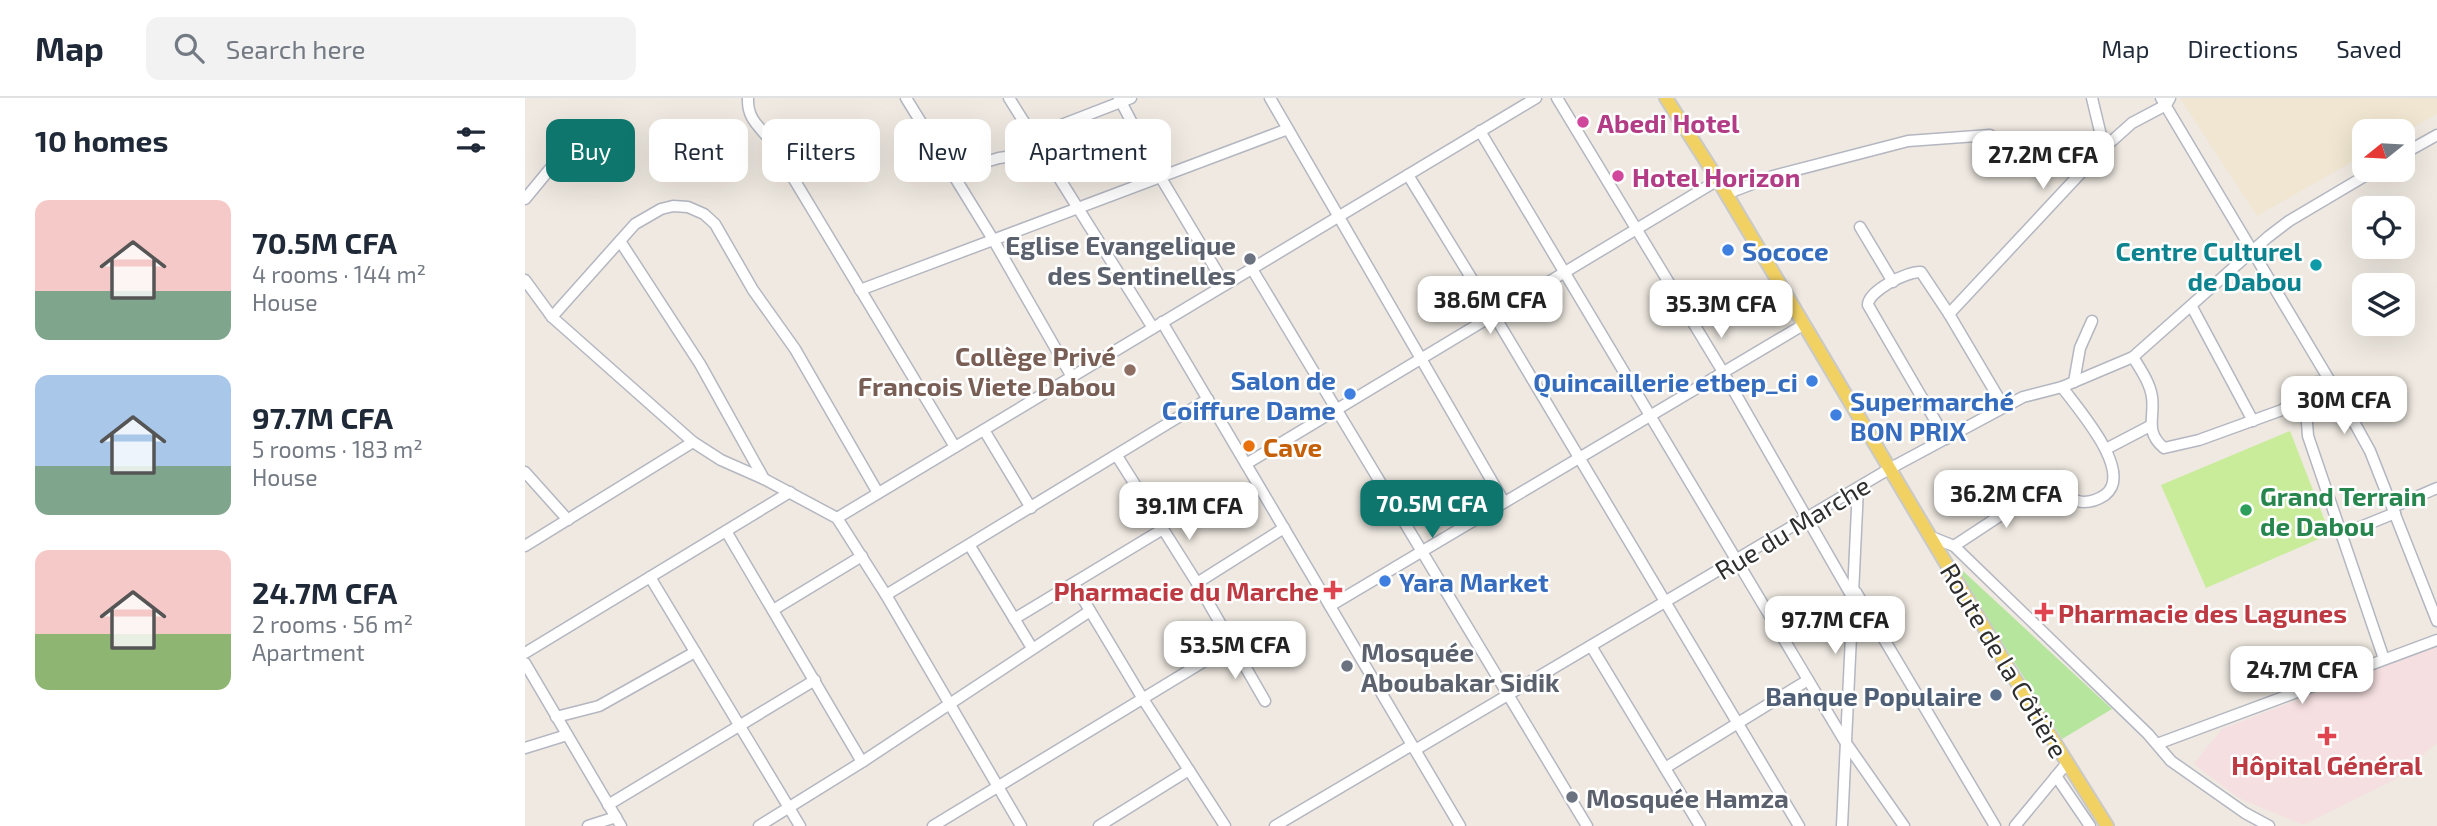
<!DOCTYPE html>
<html lang="en">
<head>
<meta charset="utf-8">
<style>
	:root { --surface:#fff; --page:#f2f2f3; --text:#1f2937; --muted:#747a83; --line:#e0e1e3; --accent:#0f766e }
	body { margin:0; font-family:"Exo 2",sans-serif; background:var(--page); color:var(--text); height:100vh; display:flex; flex-direction:column; font-size:26px; white-space:nowrap }
	* { box-sizing:border-box; margin:0 }
	p { font-size:23px; color:var(--muted) }
	.icon { flex:none; width:38px; height:38px; fill:none; stroke:currentColor; stroke-width:2; stroke-linecap:round; stroke-linejoin:round }
	.map { position:relative; flex:1; overflow:hidden }
	.details { display:flex; flex-direction:column; background:var(--surface); width:525px }
	.details>* { flex:none }
	.top-card { position:absolute; left:21px; top:21px; width:665px; height:63px; display:flex; gap:14px }
	.needle { width:46px; rotate:252deg }
	.tools { position:absolute; left:1827px; top:21px; display:grid; gap:14px }
	.tools a { display:grid; place-items:center; width:63px; height:63px; border-radius:14px; background:var(--surface); box-shadow:0 7px 28px #0002; font-size:35px }
	.price { position:absolute; translate:-50% -60px; padding:0 16px; border-radius:14px; background:#fff; color:#222; font-size:23px; line-height:46px; filter:drop-shadow(0 2px 4px #0008) }
	.price::after { content:''; position:absolute; left:50%; top:42px; width:21px; height:16px; margin-left:-10px; background:inherit; clip-path:polygon(0 0,100% 0,50% 100%) }
	.price.current { background:var(--accent); color:#fff }
	ul { padding:0; list-style:none }
	li { display:flex; align-items:center; gap:21px; height:175px; padding:0 35px }
	li span { display:grid; place-items:center; flex:none; width:196px; height:140px; border-radius:14px; color:#555 }
	li>.icon { margin-inline-start:auto }
	span .icon { width:84px; height:84px; fill:#fffc; stroke-width:1 }
	li b { font-size:30px }
	h2 { display:flex; justify-content:space-between; align-items:center; height:84px; padding:0 35px; font-size:30px }
	.chip { padding:0 24px; border-radius:14px; background:var(--surface); box-shadow:0 7px 28px #0002; font-size:24px; line-height:63px }
	.chip.current { background:var(--accent); color:#fff }
	header { display:flex; align-items:center; gap:42px; box-sizing:border-box; height:98px; padding:0 35px; background:var(--surface); border-bottom:2px solid var(--line) }
	header strong { font-size:33px }
	nav { display:flex; gap:38px; margin-inline-start:auto; font-size:24px }
	.search { width:490px; height:63px; background:var(--page); display:flex; align-items:center; gap:18px; box-sizing:border-box; padding:0 24px; border-radius:14px; color:var(--muted); font-size:26px }
	main { display:flex; flex:1; min-height:0 }
	.map>svg:first-child { display:block }
	.education { fill:#f0e6d1 }
	.medical { fill:#f5dfe0 }
	.green { fill:#b6e59e }
	.pitch { fill:#c9ec9a }
	.lines { fill:none; stroke-linecap:round; stroke-linejoin:round }
	.minor-casing { stroke:#b4b7c1; stroke-width:13 }
	.major-casing { stroke:#c9c9c9; stroke-width:16 }
	.minor { stroke:#fff; stroke-width:10 }
	.major { stroke:#f2d163; stroke-width:12 }
	.hotel-dot { fill:#d1479c; stroke:#fff; stroke-width:2.5 }
	.shop-dot { fill:#3f7fe0; stroke:#fff; stroke-width:2.5 }
	.worship-dot { fill:#6b7280; stroke:#fff; stroke-width:2.5 }
	.culture-dot { fill:#0f9aa8; stroke:#fff; stroke-width:2.5 }
	.education-dot { fill:#8d6e63; stroke:#fff; stroke-width:2.5 }
	.food-dot { fill:#e8710a; stroke:#fff; stroke-width:2.5 }
	.leisure-dot { fill:#2e9e5b; stroke:#fff; stroke-width:2.5 }
	.health-dot { fill:#e0444e; stroke:#fff; stroke-width:2.5 }
	.service-dot { fill:#5c6f8a; stroke:#fff; stroke-width:2.5 }
	.labels { text-anchor:middle; dominant-baseline:central; stroke-width:5; stroke-linejoin:round; paint-order:stroke }
	.hotel-label { font-size:26px; font-weight:bold; fill:#b23c85; stroke:#fff; text-anchor:start }
	.worship-label { font-size:26px; font-weight:bold; fill:#5b616d; stroke:#fff; text-anchor:start }
	.shop-label { font-size:26px; font-weight:bold; fill:#366cbe; stroke:#fff; text-anchor:start }
	.culture-label { font-size:26px; font-weight:bold; fill:#0d838f; stroke:#fff; text-anchor:end }
	.education-label { font-size:26px; font-weight:bold; fill:#785e54; stroke:#fff; text-anchor:end }
	.food-label { font-size:26px; font-weight:bold; fill:#c56008; stroke:#fff; text-anchor:start }
	.leisure-label { font-size:26px; font-weight:bold; fill:#27864d; stroke:#fff; text-anchor:start }
	.street-label { font-size:26px; fill:#2e2e2e; stroke:#fff }
	.health-label { font-size:26px; font-weight:bold; fill:#be3a42; stroke:#fff; text-anchor:end }
	.service-label { font-size:26px; font-weight:bold; fill:#4e5e75; stroke:#fff; text-anchor:end }
</style>
</head>
<body>
<header>
<strong>Map</strong>
<div class="search"><svg class="icon" aria-label="search" viewBox="0 0 24 24"><circle cx="10" cy="10" r="6"/><path d="M15 15l6 6"/></svg>Search here</div>
<nav><a>Map</a><a>Directions</a><a>Saved</a></nav>
</header>
<main>
<section class="details">
<h2>10 homes<svg class="icon" aria-label="filters" viewBox="0 0 24 24"><path d="M4 7h16M4 17h16"/><circle cx="9" cy="7" r="2"/><circle cx="15" cy="17" r="2"/></svg></h2>
<ul>
<li><span style="background:linear-gradient(#f6c9c9 65%,#7fa58c 0)"><svg class="icon" aria-label="home" viewBox="0 0 24 24"><path d="M3 11l9-7 9 7M6 9v11h12V9"/></svg></span><div><b>70.5M CFA</b><p>4 rooms · 144 m²</p><p>House</p></div></li>
<li><span style="background:linear-gradient(#a9c7e8 65%,#7fa58c 0)"><svg class="icon" aria-label="home" viewBox="0 0 24 24"><path d="M3 11l9-7 9 7M6 9v11h12V9"/></svg></span><div><b>97.7M CFA</b><p>5 rooms · 183 m²</p><p>House</p></div></li>
<li><span style="background:linear-gradient(#f6c9c9 60%,#8fb573 0)"><svg class="icon" aria-label="home" viewBox="0 0 24 24"><path d="M3 11l9-7 9 7M6 9v11h12V9"/></svg></span><div><b>24.7M CFA</b><p>2 rooms · 56 m²</p><p>Apartment</p></div></li>
</ul>
</section>
<div class="map">
<svg width="1912" height="728" viewBox="0 0 1912 728">
	<rect width="100%" height="100%" fill="#efe9e1"/>
	<polygon class="education" points="1655,0 1912,0 1912,16 1878,35 1878,33 1839,33 1839,57 1732,118"/>
	<polygon class="medical" points="1912,548 1912,645 1869,682 1778,727 1714,700 1669,666 1697,631"/>
	<polygon class="green" points="1426,462 1587,611 1537,641"/>
	<polygon class="pitch" points="1765,333 1805,436 1681,490 1636,387"/>
	<g class="lines">
		<defs>
			<g id="minor">
				<path d="M223,0C222,21 234,28 246,43C250,49 254,56 258,63L430,349"/>
				<polyline points="381,0 469,143 547,279"/>
				<polyline points="484,0 628,230"/>
				<polyline points="594,0 636,80 700,187"/>
				<polyline points="745,0 979,404"/>
				<polyline points="1032,0 1198,274 1329,502"/>
				<polyline points="1567,0 1579,50"/>
				<polyline points="1636,0 1824,315 1845,353 1912,523"/>
				<polyline points="955,33 1319,642 1379,728"/>
				<polyline points="508,38 606,0"/>
				<polyline points="1878,56 1912,37"/>
				<polyline points="426,74 474,60 503,56 516,51"/>
				<polyline points="883,77 969,217 1274,728"/>
				<polyline points="1201,96 1248,78 1383,43 1465,37"/>
				<polyline points="0,101 52,38"/>
				<polyline points="1335,129 1368,184"/>
				<polyline points="95,143 175,266 239,381"/>
				<polyline points="727,171 1062,728"/>
				<polyline points="0,182 27,219 168,344 196,362 239,381 312,420 361,497 496,728"/>
				<polyline points="335,192 763,31"/>
				<polyline points="1667,209 1728,323"/>
				<polyline points="1424,216 1579,50 1607,25 1641,7 1645,0"/>
				<polyline points="27,219 110,126 136,111 148,108 163,109 179,116 190,126 228,192 270,251 353,395"/>
				<polyline points="637,224 935,728"/>
				<path d="M1608,259C1616,272 1625,285 1627,299C1630,320 1619,333 1639,350L1674,342L1757,312L1789,287"/>
				<polyline points="1549,284 1555,250 1567,223"/>
				<polyline points="1792,284 1781,311 1783,338 1859,561"/>
				<polyline points="459,332 506,410"/>
				<path d="M1421,341L1343,207C1343,193 1382,173 1396,174L1424,216L1479,309"/>
				<polyline points="1581,351 1625,328"/>
				<polyline points="592,358 672,485 740,603"/>
				<polyline points="721,366 1193,82"/>
				<polyline points="0,374 43,422"/>
				<polyline points="1868,409 1912,390"/>
				<polyline points="312,420 1011,0"/>
				<polyline points="201,433 337,664"/>
				<polyline points="1816,437 1870,415"/>
				<polyline points="1404,438 1429,448 1623,636 1646,663 1720,715 1744,728"/>
				<polyline points="0,448 168,344"/>
				<polyline points="445,448 507,550"/>
				<path d="M1429,448L1514,392C1529,386 1543,404 1559,404C1567,404 1574,401 1580,397C1610,374 1552,310 1537,289"/>
				<polyline points="125,479 275,728"/>
				<polyline points="672,485 759,430"/>
				<polyline points="549,486 618,601 700,728"/>
				<polyline points="1331,494 1470,728"/>
				<polyline points="361,497 683,301"/>
				<polyline points="805,508 1278,227"/>
				<polyline points="248,512 337,458"/>
				<polyline points="489,521 638,431"/>
				<polyline points="1066,548 1175,728"/>
				<polyline points="0,555 265,394"/>
				<polyline points="0,565 96,728"/>
				<polyline points="31,619 74,608 170,554"/>
				<polyline points="1632,646 1912,542"/>
				<polyline points="0,650 42,637"/>
				<polyline points="890,652 1364,371 1498,299 1537,289 1608,259 1743,139 1764,123 1850,72"/>
				<polyline points="1140,670 1283,582"/>
				<polyline points="1531,678 1565,728"/>
				<polyline points="83,707 290,582"/>
				<polyline points="63,728 91,719"/>
				<polyline points="234,728 337,664 565,513"/>
				<polyline points="408,728 706,547"/>
				<polyline points="574,728 664,672"/>
				<polyline points="750,728 887,647"/>
				<polyline points="1317,728 1333,390"/>
				<polyline points="1490,728 1542,665"/>
			</g>
			<polyline id="major" points="1141,0 1193,82 1488,578 1582,728"/>
		</defs>
		<use href="#minor" class="minor-casing"/>
		<use href="#major" class="major-casing"/>
		<use href="#minor" class="minor"/>
		<use href="#major" class="major"/>
	</g>
	<g class="hotel-dot">
		<circle cx="1058" cy="24" r="7"/>
		<circle cx="1093" cy="78" r="7"/>
	</g>
	<g class="shop-dot">
		<circle cx="1203" cy="152" r="7"/>
		<circle cx="1287" cy="283" r="7"/>
		<circle cx="825" cy="296" r="7"/>
		<circle cx="1311" cy="317" r="7"/>
		<circle cx="860" cy="483" r="7"/>
	</g>
	<g class="worship-dot">
		<circle cx="725" cy="161" r="7"/>
		<circle cx="822" cy="568" r="7"/>
		<circle cx="1047" cy="699" r="7"/>
	</g>
	<circle class="culture-dot" cx="1791" cy="167" r="7"/>
	<circle class="education-dot" cx="605" cy="272" r="7"/>
	<circle class="food-dot" cx="724" cy="348" r="7"/>
	<circle class="leisure-dot" cx="1721" cy="412" r="7"/>
	<g class="health-dot">
		<path d="M804.5 481.5h7v7h7v7h-7v7h-7v-7h-7v-7h7z"/>
		<path d="M1515.5 503.5h7v7h7v7h-7v7h-7v-7h-7v-7h7z"/>
		<path d="M1798.5 627.5h7v7h7v7h-7v7h-7v-7h-7v-7h7z"/>
	</g>
	<circle class="service-dot" cx="1471" cy="597" r="7"/>
	<g class="labels">
		<g class="hotel-label">
			<text x="1072" y="24">Abedi Hotel</text>
			<text x="1107" y="78">Hotel Horizon</text>
		</g>
		<g class="worship-label">
			<text x="711" y="146" text-anchor="end">Eglise Evangelique<tspan x="711" dy="30">des Sentinelles</tspan></text>
			<text x="836" y="553">Mosquée<tspan x="836" dy="30">Aboubakar Sidik</tspan></text>
			<text x="1061" y="699">Mosquée Hamza</text>
		</g>
		<g class="shop-label">
			<text x="1217" y="152">Sococe</text>
			<text x="811" y="281" text-anchor="end">Salon de<tspan x="811" dy="30">Coiffure Dame</tspan></text>
			<text x="1273" y="283" text-anchor="end">Quincaillerie etbep_ci</text>
			<text x="1325" y="302">Supermarché<tspan x="1325" dy="30">BON PRIX</tspan></text>
			<text x="874" y="483">Yara Market</text>
		</g>
		<g class="culture-label">
			<text x="1777" y="152">Centre Culturel<tspan x="1777" dy="30">de Dabou</tspan></text>
		</g>
		<g class="education-label">
			<text x="591" y="257">Collège Privé<tspan x="591" dy="30">Francois Viete Dabou</tspan></text>
		</g>
		<g class="food-label">
			<text x="738" y="348">Cave</text>
		</g>
		<g class="leisure-label">
			<text x="1735" y="397">Grand Terrain<tspan x="1735" dy="30">de Dabou</tspan></text>
		</g>
		<g class="street-label">
			<text transform="translate(1267 429) rotate(-31)">Rue du Marche</text>
			<text transform="translate(1480 562) rotate(59)">Route de la Côtière</text>
		</g>
		<g class="health-label">
			<text x="794" y="492">Pharmacie du Marche</text>
			<text x="1533" y="514" text-anchor="start">Pharmacie des Lagunes</text>
			<text x="1802" y="666" text-anchor="middle">Hôpital Général</text>
		</g>
		<g class="service-label">
			<text x="1457" y="597">Banque Populaire</text>
		</g>
	</g>
</svg>
<div class="tools">
<a><svg class="needle" viewBox="-14 -14 28 28"><path d="M0-13l5 13h-10z" fill="#e53935"/><path d="M0 13l5-13h-10z" fill="#747a83"/></svg></a>
<a><svg class="icon" aria-label="locate" viewBox="0 0 24 24"><circle cx="12" cy="12" r="6"/><path d="M12 2v4M12 18v4M2 12h4M18 12h4"/></svg></a>
<a><svg class="icon" aria-label="layers" viewBox="0 0 24 24"><path d="M12 4l9 5-9 5-9-5zM3 14l9 5 9-5"/></svg></a>
</div>
<b class="price" style="left:1518px;top:93px">27.2M CFA</b>
<b class="price" style="left:965px;top:238px">38.6M CFA</b>
<b class="price" style="left:1196px;top:242px">35.3M CFA</b>
<b class="price" style="left:1819px;top:338px">30M CFA</b>
<b class="price" style="left:1481px;top:432px">36.2M CFA</b>
<b class="price current" style="left:907px;top:442px">70.5M CFA</b>
<b class="price" style="left:664px;top:444px">39.1M CFA</b>
<b class="price" style="left:1310px;top:558px">97.7M CFA</b>
<b class="price" style="left:710px;top:583px">53.5M CFA</b>
<b class="price" style="left:1777px;top:608px">24.7M CFA</b>
<div class="top-card">
<a class="chip current">Buy</a>
<a class="chip">Rent</a>
<a class="chip">Filters</a>
<a class="chip">New</a>
<a class="chip">Apartment</a>
</div>
</div>
</main>
</body>
</html>
